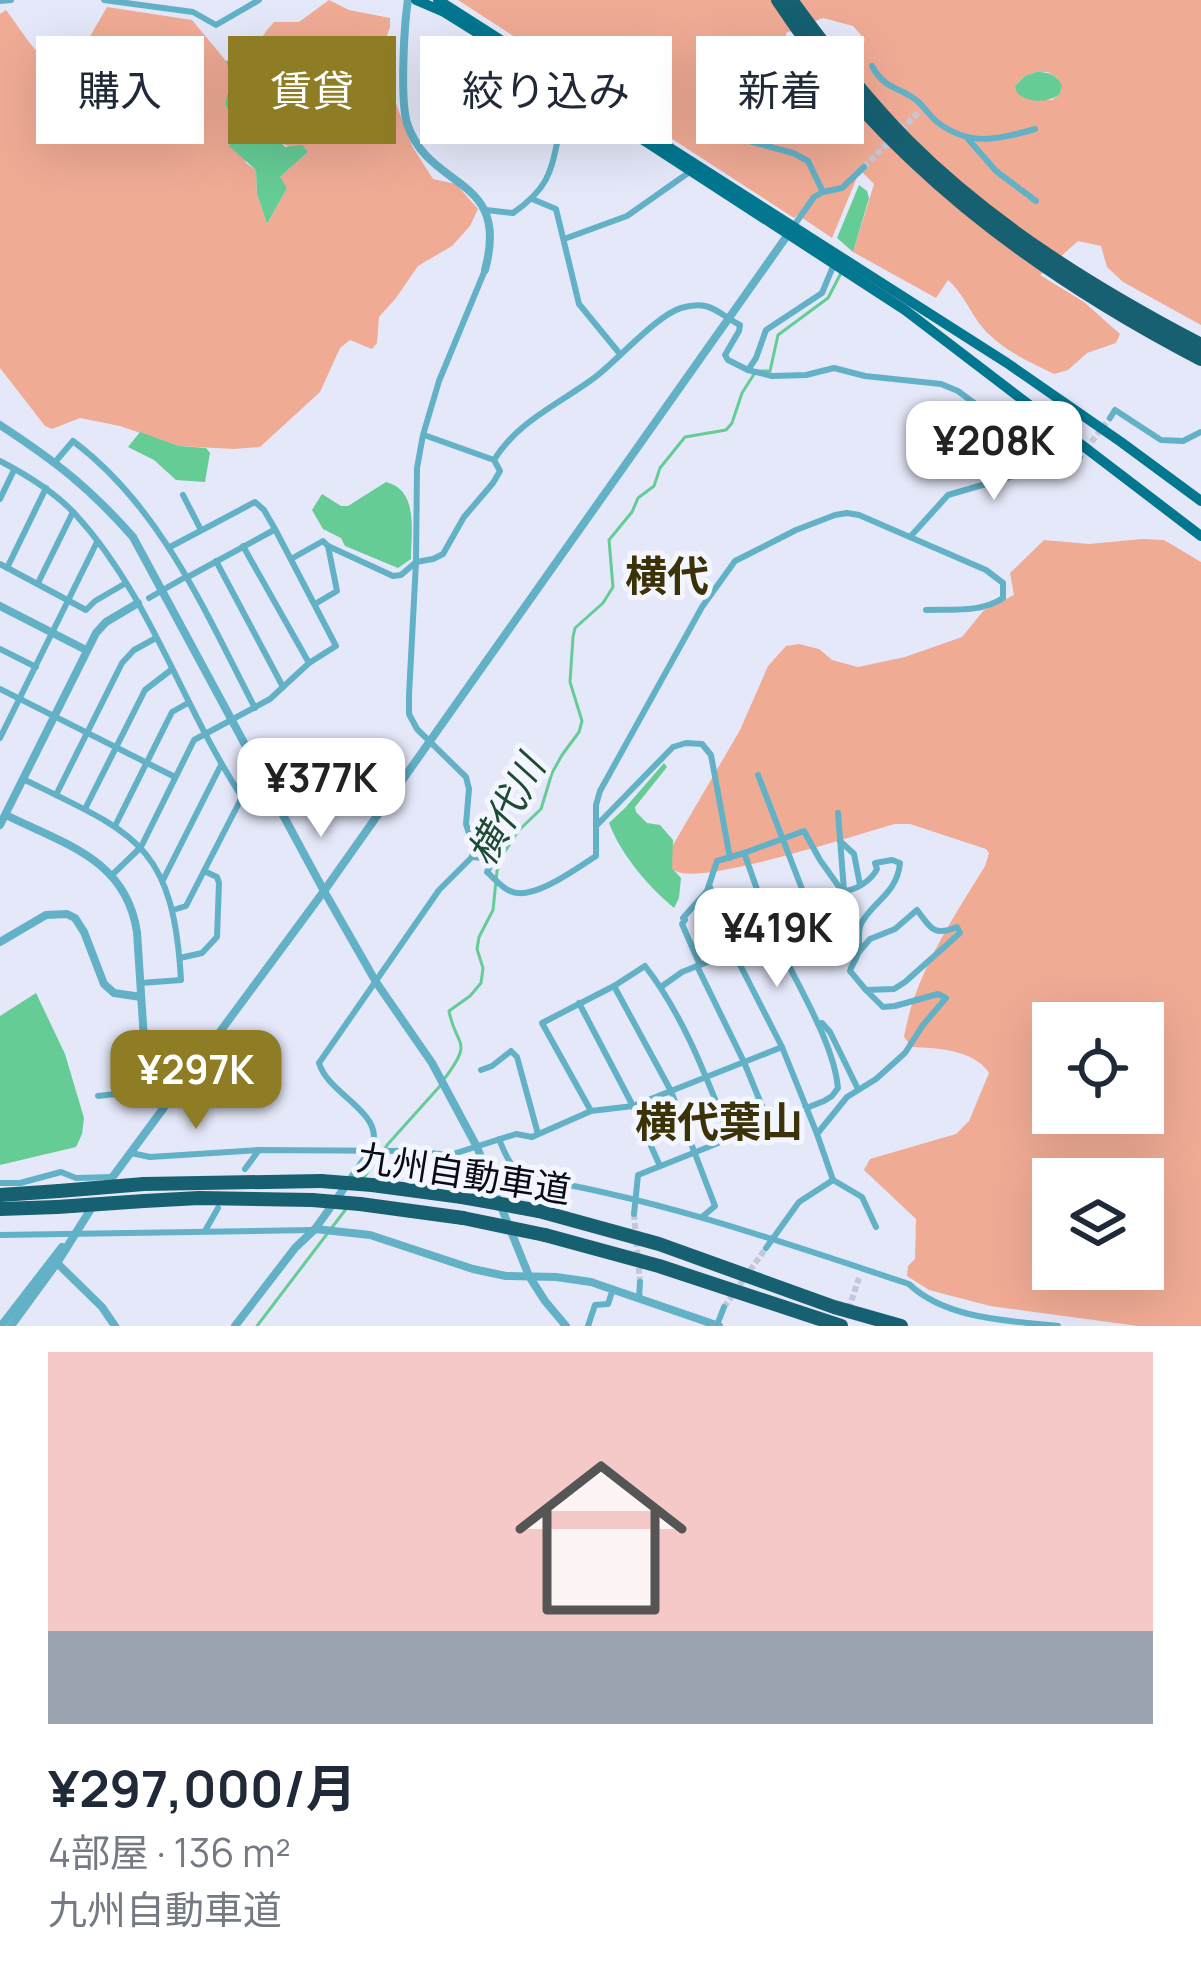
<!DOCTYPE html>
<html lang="ja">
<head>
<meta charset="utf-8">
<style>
	:root { --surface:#fff; --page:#f6f6f7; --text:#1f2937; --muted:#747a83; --line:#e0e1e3; --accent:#8e7d24 }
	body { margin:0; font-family:Manrope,"Noto Sans JP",sans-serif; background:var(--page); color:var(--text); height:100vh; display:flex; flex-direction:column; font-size:45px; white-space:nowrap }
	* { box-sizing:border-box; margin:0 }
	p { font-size:39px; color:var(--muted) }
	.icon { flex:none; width:66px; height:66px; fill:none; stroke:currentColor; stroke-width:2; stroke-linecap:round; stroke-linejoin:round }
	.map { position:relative; height:1326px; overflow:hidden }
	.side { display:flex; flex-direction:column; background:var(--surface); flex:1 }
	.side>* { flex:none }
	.guide { position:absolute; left:36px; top:36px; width:1131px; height:108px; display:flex; gap:24px }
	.buttons { position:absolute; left:1032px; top:1002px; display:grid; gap:24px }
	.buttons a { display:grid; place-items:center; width:132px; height:132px; border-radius:0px; background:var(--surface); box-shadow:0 12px 48px #0002; font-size:60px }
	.price { position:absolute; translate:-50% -102px; padding:0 27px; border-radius:24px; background:#fff; color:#222; font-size:39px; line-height:78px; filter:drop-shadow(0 3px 6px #0008) }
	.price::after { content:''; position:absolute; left:50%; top:72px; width:36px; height:27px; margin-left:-18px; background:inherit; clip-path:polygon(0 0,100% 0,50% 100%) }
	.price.selected { background:var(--accent); color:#fff }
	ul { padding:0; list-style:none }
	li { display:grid; align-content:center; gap:24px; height:636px; padding:0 48px }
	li+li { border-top:3px solid var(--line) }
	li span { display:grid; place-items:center; height:372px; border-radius:0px; color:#555 }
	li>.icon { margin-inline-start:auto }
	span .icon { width:216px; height:216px; fill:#fffc; stroke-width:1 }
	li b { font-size:51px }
	.pill { padding:0 42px; border-radius:0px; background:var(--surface); box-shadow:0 12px 48px #0002; font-size:42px; line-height:108px }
	.pill.selected { background:var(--accent); color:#fff }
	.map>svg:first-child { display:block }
	.green { fill:#f0ab95; fill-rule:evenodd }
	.water { fill:#65cc96 }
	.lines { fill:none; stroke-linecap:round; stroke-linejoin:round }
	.stream { stroke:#65cc96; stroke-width:3 }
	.minor-tunnel { stroke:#c4c7d7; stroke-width:6; stroke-dasharray:6 3; stroke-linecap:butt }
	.minor { stroke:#63b1c7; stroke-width:6 }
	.tertiary { stroke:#63b1c7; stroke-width:8 }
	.primary { stroke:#02778f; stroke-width:10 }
	.motorway { stroke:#166072; stroke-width:14 }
	.minor-bridge { stroke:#63b1c7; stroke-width:6 }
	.motorway-bridge { stroke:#166072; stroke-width:14 }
	.labels { text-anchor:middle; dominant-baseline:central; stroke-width:10; stroke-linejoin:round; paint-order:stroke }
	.street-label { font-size:36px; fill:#090b18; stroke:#f4f6ff }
	.water-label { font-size:39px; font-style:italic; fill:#1f4a34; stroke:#f4f6ff }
	.quarter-label { font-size:42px; font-weight:bold; fill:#3b3307; stroke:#f4f6ff }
</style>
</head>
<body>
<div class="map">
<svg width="1201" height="1326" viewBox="0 0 1201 1326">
	<rect width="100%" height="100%" fill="#e5e8f9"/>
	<g class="green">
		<path d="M329,0L349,10L390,18V27L379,58L412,146L433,179L456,184L478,209L470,226L452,246L418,266L396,298L379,317L377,343L372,349L350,340L340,348L320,392L260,447L234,449L179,446L120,426L80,418L52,429L45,426L0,368V14L6,10C25,35 43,69 75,78L83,66L85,45L107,7L192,20L226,61L231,78L225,104L237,129L246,163L256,170L257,194L267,224L287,188L279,178L308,152C270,143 279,139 263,110C244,76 247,51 274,22H299Z"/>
		<path d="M458,0H1201V325L1123,282L1107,267L1101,246L1078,241L1040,275L1084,302L1120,334L1116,343L1087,353L1068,370L1054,374C1028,361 1002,350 982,327C970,312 963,293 948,280L936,298L853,252L874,184L860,170L832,238L798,215L794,218ZM823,18L853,26L865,40L850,57L789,87L792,84L783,63L786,61V33ZM1036,72H1048L1058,79L1059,95L1052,100H1031L1015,86L1025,76Z"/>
		<path d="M1142,539L1164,540L1201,562V1326H1138L990,1306L929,1290L907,1276L908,1266L915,1259L916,1219L864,1170L870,1159L956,1134L969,1121L989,1073C975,1050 937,1048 912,1047L904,1037C915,974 952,920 985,866L989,853L986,849L910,824H895C855,835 709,883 678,872C670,869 670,864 666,857L740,730L768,666L786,646L799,644L819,649L832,660L858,667L905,657L962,637L984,610L1014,595L1010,573L1044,540L1089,544ZM1053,1023H1143V1113H1053ZM1053,1179H1143V1269H1053Z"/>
	</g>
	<g class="water">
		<polygon points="254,49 251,79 254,94 267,116 270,129 285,147 302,145 308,152 280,177 287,188 267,224 257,194 256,170 229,146 237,129 225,104 231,78 226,61"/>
		<path d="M1036,72C1049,72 1055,74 1062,85L1059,95C1047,103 1028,103 1017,93L1015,86L1025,76Z"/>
		<polygon points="859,185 867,191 869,198 853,252 837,238"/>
		<polygon points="140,432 179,446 206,448 210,453 205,482 176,480 154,460 128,447"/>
		<path d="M386,482C419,490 411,532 411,559L398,568L345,546L341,538L323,529L312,510L322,494L341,506H348Z"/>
		<path d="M664,763L667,767L635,807L636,812L647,823L660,825L673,840L672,868L681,878L679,898L674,908C647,885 622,856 609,823L625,808Z"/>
		<polygon points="36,993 65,1054 84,1118 82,1134 76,1147 0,1165 0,1016"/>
	</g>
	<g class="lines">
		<g class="stream">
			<path d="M445,1078C474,1039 456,1048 449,1011L470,996L481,983L483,968L477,949L479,937L493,910L497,871L502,856L518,831L541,809L552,773L562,755L579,732L582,721L570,682L573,637L575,628L603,603L613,587L609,540L632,512L638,498L654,486L660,468L685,437L726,430L732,423L742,393L756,371H770L778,335L828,298L841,273"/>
			<polyline points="362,1180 388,1144 440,1086"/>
			<polyline points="257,1326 346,1209"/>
		</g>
		<g class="minor-tunnel">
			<polyline points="901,130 920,111"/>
			<polyline points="864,167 892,139"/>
			<polyline points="1086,449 1110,418"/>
			<polyline points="634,1214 640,1282"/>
			<polyline points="724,1307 766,1248"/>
			<polyline points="843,1326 859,1278"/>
		</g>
		<g class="minor">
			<polyline points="104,0 193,12 216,25 259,0"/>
			<polyline points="0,1 11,0"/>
			<path d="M872,66C885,90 898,86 916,100C923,105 929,115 936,121C968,147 998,140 1035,129"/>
			<polyline points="722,95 702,103 700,108 710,119 749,141 793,153 808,161 823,192"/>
			<polyline points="968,139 996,171 1036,201"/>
			<polyline points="532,199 556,209 579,304 620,354"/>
			<path d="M486,210L513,213C553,185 551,168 561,125L539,109"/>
			<polyline points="793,227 814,197 823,192 842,188 864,167"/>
			<polyline points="564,239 627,216 691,171"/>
			<polyline points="748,370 756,358 766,330 822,293 832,269"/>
			<polyline points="1110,418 1115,410 1161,440 1183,441 1201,432"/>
			<polyline points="424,435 494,460"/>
			<path d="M0,461C27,475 55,492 76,515C150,596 182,706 242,797L186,906L173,910"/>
			<path d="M56,461L73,441C162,508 205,612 255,708"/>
			<polyline points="183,495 201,530"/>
			<polyline points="0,499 14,470"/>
			<polyline points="910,537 948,495 1030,471 1038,451"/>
			<polyline points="243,546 309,663"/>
			<path d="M291,559L323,541L328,546L393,576L401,575L416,562L433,559L443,554L464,517L493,483L500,471L494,460C518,421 559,404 594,378C616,362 657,315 681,308C710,299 717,313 740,325L739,331L725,355L728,360L748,370L772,376L806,375L834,368L865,376L941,384L958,391L1038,451L1066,468L1080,457"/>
			<polyline points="216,561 283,687"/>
			<polyline points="0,564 86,610 95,601 126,583"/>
			<polyline points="7,568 46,488"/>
			<polyline points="186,578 274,530"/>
			<polyline points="38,583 73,512"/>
			<polyline points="315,604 337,591 328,546"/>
			<polyline points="0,649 36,667"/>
			<polyline points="0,689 175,777"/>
			<polyline points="0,738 97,542"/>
			<path d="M23,779C136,834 173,844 181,980L141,983"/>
			<polyline points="56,795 122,663 134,650 156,638"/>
			<polyline points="85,809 145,690 171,670"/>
			<polyline points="838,813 844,891"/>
			<polyline points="597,825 673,747 686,743 702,744 711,755 730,858"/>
			<polyline points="115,826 172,712 188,703"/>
			<polyline points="840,841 854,854 860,885"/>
			<path d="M744,853L804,831L820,860L842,891C855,891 871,881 877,869L875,863L892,860L900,863C897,893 875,900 862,922C856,932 861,942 858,952C857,959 852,964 850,971L866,990"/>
			<path d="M472,857L494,859L487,872C494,878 501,887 510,891C532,902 577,868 596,856V805L600,791L702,607L735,561L796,530L835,515L847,513L859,515L986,570L1003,583V598C981,613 951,609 926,610"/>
			<polyline points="112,875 141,847 194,740 270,699 309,663 336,646 275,529 264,510 255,502 170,547"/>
			<polyline points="163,880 221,765"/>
			<polyline points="709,885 737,951"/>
			<polyline points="685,920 682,924 700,965"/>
			<polyline points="734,953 782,1047 817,1134"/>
			<polyline points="180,958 202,953 217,937 219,883 217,877 204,871"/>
			<polyline points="697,966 744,1062 769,1123"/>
			<polyline points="614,986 671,1091 715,1206 702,1217"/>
			<polyline points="661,987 682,972 814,920 758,775"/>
			<polyline points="579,1003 633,1106 660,1166"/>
			<polyline points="818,1024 822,1023 830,1032 858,1089"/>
			<polyline points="481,1070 492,1066 511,1051 517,1057 538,1134"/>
			<polyline points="98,1096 149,1090"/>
			<path d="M591,1111L542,1023L614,986L645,966C684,1016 707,1079 730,1137"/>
			<path d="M499,1139C505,1154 511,1168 524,1177C657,1198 782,1242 909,1284C945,1319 1010,1321 1058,1326"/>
			<path d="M370,1152C390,1113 329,1097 319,1063L439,890L472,857L473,846L466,824L469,789L466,777L417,729L409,714V695L416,562L417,468L423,435L439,381L485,270"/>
			<polyline points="131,1153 150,1157 259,1150 410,1151 450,1155 516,1134 532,1137 591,1111 633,1106 782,1047"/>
			<polyline points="245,1169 259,1150"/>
			<polyline points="833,1180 862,1197 876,1227"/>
			<polyline points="0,1183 20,1183 61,1172 76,1178 112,1177"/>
			<path d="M634,1214L638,1175L824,1101L832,1096L838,1088C834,1042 796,984 777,941C764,913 755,882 744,853L717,861L707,891L683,918"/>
			<polyline points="205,1231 218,1208"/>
			<polyline points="0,1235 312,1230"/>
			<path d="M766,1248L799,1202L833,1180L817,1134L847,1097L876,1079L905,1053L923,1025L946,998L938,994L895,1006L883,1007L866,990L894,989L905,982L960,933L957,927C933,937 931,928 917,910L895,929L870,939L858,953"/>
			<polyline points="639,1298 640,1282"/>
			<polyline points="717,1325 724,1307"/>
			<polyline points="588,1326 595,1305 608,1304 613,1289"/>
		</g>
		<g class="tertiary">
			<path d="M408,0C404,26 400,100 407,123C429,192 511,174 485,270"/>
			<path d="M0,425C55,461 89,487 133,537L324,891L376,982L432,1063L477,1147L529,1276L545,1301L566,1326"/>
			<polyline points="0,606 86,650"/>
			<path d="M6,815C64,844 126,859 137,932L147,1086L152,1096L165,1105"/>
			<polyline points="0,825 96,633 106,622 138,603"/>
			<polyline points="0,942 46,915 67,914 75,918 84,932 104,984 114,993 141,997"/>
			<polyline points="106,1186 324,891 789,233"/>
			<polyline points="315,1229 370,1235 473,1269 506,1276 556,1277 591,1282 719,1326"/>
			<polyline points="55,1261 102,1307 115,1326"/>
			<polyline points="1,1326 62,1247"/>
			<polyline points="11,1326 57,1263 94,1204"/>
			<polyline points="235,1326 295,1248 315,1229 370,1152"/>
		</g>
		<g class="primary">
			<polyline points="416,0 444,12 497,45 905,310 1201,536"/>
			<polyline points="438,0 1007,363 1121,442 1201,501"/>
		</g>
		<g class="motorway">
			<path d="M778,0C882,159 1034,272 1201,359"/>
			<path d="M791,0C827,50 865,98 908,142C992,226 1096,290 1201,345"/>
			<polyline points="144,1184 321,1181"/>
			<polyline points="372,1185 462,1197"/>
			<polyline points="0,1195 59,1191"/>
			<polyline points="144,1201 199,1198 312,1200"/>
			<polyline points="360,1204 463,1218"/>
			<polyline points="0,1209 57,1207"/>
			<polyline points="539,1211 659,1244 834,1307 901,1326"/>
			<polyline points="545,1235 659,1266 841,1326"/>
		</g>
		<polyline class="minor-bridge" points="149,598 182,579"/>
		<g class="motorway-bridge">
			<polyline points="321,1181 372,1185"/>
			<polyline points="59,1191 144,1184"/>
			<polyline points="462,1197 539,1211"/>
			<polyline points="312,1200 360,1204"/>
			<polyline points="57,1207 144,1201"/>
			<polyline points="463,1218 545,1235"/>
		</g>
	</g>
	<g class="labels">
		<g class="street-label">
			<text transform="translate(464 1173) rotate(9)">九州自動車道</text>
		</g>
		<g class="water-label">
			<text transform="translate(505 810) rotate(-62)">横代川</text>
		</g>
		<g class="quarter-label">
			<text x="667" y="575">横代</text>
			<text x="719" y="1121">横代葉山</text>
		</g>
	</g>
</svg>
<div class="buttons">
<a><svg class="icon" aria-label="locate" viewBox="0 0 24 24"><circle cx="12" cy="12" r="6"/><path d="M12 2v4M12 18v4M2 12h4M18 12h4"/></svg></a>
<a><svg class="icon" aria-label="layers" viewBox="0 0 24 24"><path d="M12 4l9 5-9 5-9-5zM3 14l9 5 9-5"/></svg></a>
</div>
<b class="price" style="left:994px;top:503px">¥208K</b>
<b class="price" style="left:321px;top:840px">¥377K</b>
<b class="price" style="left:777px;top:990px">¥419K</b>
<b class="price selected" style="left:196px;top:1132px">¥297K</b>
<div class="guide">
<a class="pill">購入</a>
<a class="pill selected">賃貸</a>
<a class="pill">絞り込み</a>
<a class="pill">新着</a>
</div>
</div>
<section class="side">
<ul>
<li><span style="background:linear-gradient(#f6c9c9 75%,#9aa5b1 0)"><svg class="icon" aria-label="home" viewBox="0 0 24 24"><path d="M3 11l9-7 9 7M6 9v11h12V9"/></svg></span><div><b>¥297,000/月</b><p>4部屋 · 136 m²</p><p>九州自動車道</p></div></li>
</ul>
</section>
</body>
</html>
